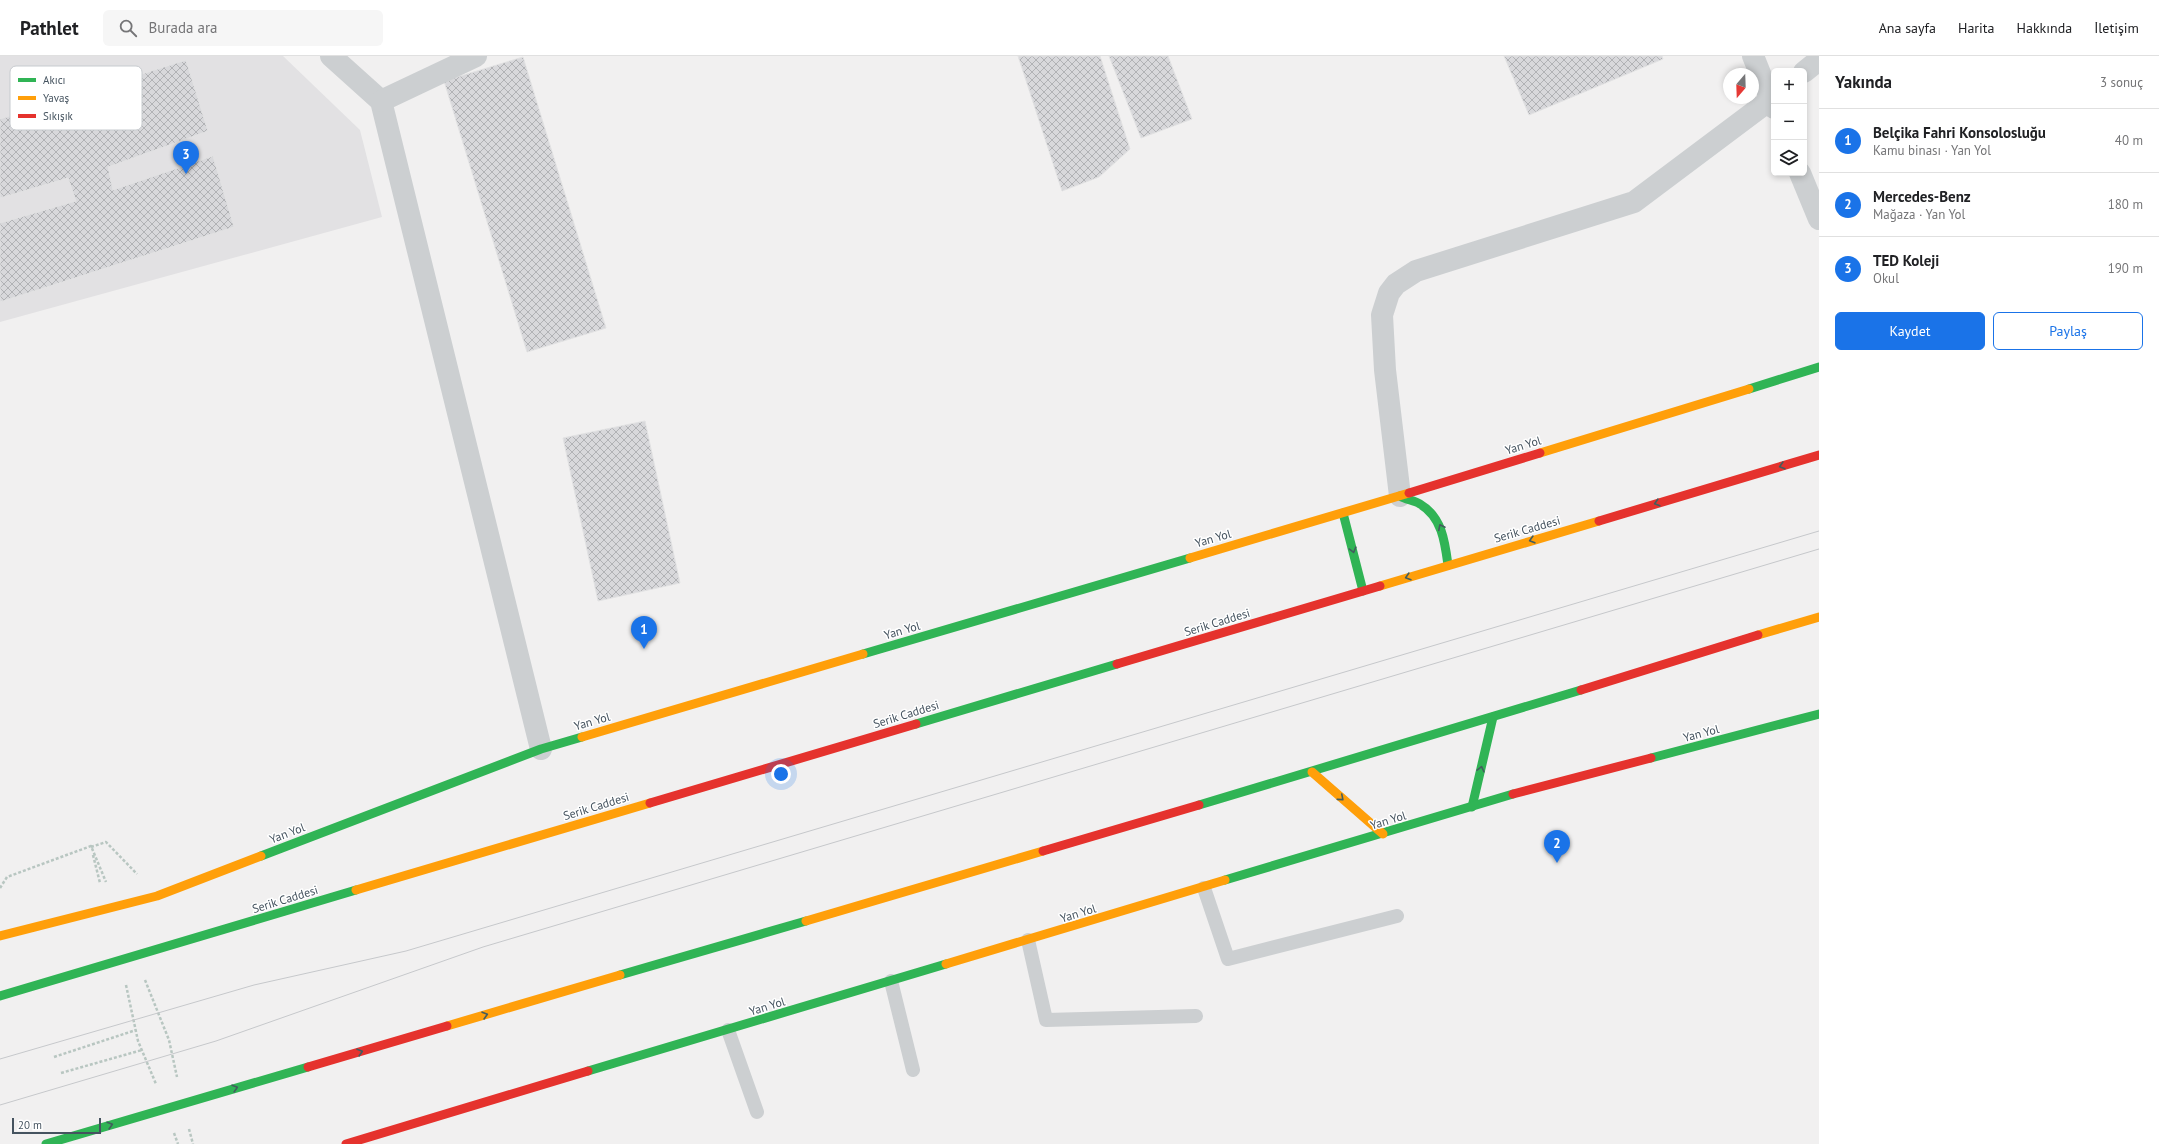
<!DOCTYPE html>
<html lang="tr">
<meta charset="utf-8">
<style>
:root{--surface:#fff;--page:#f6f6f6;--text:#202124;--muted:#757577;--line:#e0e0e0;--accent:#1a73e8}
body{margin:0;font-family:"PT Sans",sans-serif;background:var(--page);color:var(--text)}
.controls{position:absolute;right:12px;top:12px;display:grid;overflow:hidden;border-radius:6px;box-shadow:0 2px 6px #0003}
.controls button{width:36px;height:36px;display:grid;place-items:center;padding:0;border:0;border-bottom:1px solid var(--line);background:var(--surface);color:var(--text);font:20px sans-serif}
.compass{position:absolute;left:1723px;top:12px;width:36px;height:36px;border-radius:50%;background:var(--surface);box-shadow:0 2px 6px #0003;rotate:199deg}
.scale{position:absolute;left:12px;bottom:10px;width:89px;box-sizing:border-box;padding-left:4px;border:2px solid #45535f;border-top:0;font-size:11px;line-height:14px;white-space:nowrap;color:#45535f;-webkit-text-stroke:3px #fff;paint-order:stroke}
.you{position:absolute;left:781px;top:718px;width:14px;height:14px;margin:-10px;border:3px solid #fff;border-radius:50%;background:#1a73e8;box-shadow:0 0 0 6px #1a73e833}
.badge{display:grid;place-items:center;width:26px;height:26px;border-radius:50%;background:var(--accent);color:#fff;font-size:13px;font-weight:700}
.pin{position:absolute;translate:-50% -33px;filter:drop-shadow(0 1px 2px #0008)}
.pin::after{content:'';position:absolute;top:21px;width:14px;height:12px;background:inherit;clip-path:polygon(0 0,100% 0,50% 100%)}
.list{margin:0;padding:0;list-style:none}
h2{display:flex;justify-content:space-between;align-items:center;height:52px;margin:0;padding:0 16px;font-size:17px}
h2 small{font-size:13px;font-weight:400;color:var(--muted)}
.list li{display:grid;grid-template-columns:26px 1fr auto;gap:12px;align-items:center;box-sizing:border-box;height:64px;padding:0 16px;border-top:1px solid var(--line)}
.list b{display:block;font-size:15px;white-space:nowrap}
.list p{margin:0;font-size:13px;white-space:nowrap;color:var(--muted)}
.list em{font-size:13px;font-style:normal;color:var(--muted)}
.actions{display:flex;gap:8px;padding:12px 16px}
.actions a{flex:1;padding:9px 0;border:1px solid var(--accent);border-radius:6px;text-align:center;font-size:14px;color:var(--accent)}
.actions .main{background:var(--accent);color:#fff}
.icon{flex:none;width:22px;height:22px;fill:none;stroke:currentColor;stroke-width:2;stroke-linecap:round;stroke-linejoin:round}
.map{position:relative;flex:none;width:1819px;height:1088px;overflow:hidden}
header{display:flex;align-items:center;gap:24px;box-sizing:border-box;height:56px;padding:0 20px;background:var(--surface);border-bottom:1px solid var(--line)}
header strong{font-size:19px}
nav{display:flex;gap:22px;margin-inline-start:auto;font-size:14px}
.search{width:280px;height:36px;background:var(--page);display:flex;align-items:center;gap:10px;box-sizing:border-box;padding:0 14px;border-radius:6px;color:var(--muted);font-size:15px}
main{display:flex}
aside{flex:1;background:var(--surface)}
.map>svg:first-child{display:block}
</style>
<header>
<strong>Pathlet</strong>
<div class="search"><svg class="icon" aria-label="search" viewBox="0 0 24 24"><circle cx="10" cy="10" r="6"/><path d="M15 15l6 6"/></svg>Burada ara</div>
<nav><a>Ana sayfa</a><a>Harita</a><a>Hakkında</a><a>İletişim</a></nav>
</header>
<main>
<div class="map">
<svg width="1819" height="1088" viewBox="0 0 1819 1088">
<defs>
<pattern id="building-cross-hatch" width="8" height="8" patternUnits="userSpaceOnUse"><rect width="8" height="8" fill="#d8d8db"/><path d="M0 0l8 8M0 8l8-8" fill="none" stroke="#b1b2b5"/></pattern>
</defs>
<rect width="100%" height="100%" fill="#f1f0f0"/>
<polygon fill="#e2e1e3" points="0,0 283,0 360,74 382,161 0,266"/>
<g fill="url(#building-cross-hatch)" stroke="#e2e2e3">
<polygon points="1018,0 1100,0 1130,93 1099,121 1062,135"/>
<polygon points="1109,0 1168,0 1192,63 1141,82"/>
<polygon points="1504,0 1662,0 1663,3 1529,59"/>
<polygon points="523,1 606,272 527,296 444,25"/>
<polygon points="186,4 208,75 108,111 113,134 213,100 234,171 0,246 0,167 76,145 68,122 0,142 0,63"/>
<polygon points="645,365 680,527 598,545 563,382"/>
</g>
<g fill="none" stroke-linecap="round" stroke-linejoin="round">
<g stroke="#b8c6c1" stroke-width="2.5" stroke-dasharray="3 2" stroke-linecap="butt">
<polyline points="91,791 106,786 137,818"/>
<polyline points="93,799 100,827"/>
<polyline points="0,832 7,821 91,790 106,826"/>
<polyline points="145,924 169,984 177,1021"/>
<polyline points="126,929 138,985 156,1028"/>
<polyline points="54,1001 136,974"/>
<polyline points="61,1017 142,994"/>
<polyline points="189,1073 193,1088"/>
<polyline points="174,1077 178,1088"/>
</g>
<g stroke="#cccfd1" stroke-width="14">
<polyline points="1204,832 1228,903 1397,860"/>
<polyline points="1028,884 1046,964 1196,960"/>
<polyline points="891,925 913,1014"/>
<polyline points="728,974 757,1056"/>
</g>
<g stroke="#cccfd1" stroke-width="22">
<polyline points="331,0 381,45 541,693"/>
<polyline points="1753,0 1774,52"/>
<polyline points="1804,16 1819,4"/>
<polyline points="381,45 476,0"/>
<polyline points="1800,117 1819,163"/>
<polyline points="1400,440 1385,314 1382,259 1389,237 1396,228 1416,215 1634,146 1774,41"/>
</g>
<g stroke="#30b455" stroke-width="9">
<polyline points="1749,333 1819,311"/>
<path d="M1400 440C1406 444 1414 444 1420 448 1442 461 1445 486 1448 509"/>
<polyline points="1343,457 1363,535"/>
<polyline points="863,598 1190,502"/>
<polyline points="916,668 1117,608"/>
<polyline points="1651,702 1819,658"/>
<polyline points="1199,749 1581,634"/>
<polyline points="1472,751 1493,661"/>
<polyline points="261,800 541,693 582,681"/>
<polyline points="1225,824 1513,738"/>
<polyline points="620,919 806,865"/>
<polyline points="0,940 356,834"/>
<polyline points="588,1015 946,908"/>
<polyline points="46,1088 308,1011"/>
</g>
<g stroke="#ff9f0a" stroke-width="9">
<polyline points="1540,397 1749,333"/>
<polyline points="1190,502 1409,437"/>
<polyline points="1380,530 1599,465"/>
<polyline points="1758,579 1819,561"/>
<polyline points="582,681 863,598"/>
<polyline points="1312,716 1383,778"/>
<polyline points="356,834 650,747"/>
<polyline points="806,865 1043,795"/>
<polyline points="0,880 157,840 261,800"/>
<polyline points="946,908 1225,824"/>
<polyline points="447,970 620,919"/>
</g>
<g stroke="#e5322d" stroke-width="9">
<polyline points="1409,437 1540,397"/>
<polyline points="1599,465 1819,399"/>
<polyline points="1117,608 1380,530"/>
<polyline points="1581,634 1758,579"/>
<polyline points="1513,738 1651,702"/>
<polyline points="650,747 916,668"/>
<polyline points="1043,795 1199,749"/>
<polyline points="308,1011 447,970"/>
<polyline points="346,1088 588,1015"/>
</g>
<g stroke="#c6c8cb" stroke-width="1">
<polyline points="0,1003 254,929 406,895 1819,475"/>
<polyline points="0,1049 216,985 483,891 1819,493"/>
</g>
</g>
<defs><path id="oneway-chevron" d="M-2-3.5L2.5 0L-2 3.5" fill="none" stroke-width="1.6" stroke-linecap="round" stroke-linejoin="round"/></defs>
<g stroke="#435d5e">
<use href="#oneway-chevron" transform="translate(1782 410) rotate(164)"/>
<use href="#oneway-chevron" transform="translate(1657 447) rotate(164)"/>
<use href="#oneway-chevron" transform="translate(1441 471) rotate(-116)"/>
<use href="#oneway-chevron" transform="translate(1532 484) rotate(164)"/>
<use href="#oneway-chevron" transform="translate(1353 494) rotate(75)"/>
<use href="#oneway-chevron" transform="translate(1408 521) rotate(163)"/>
<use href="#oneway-chevron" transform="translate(1481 713) rotate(-77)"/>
<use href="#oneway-chevron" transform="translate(1341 742) rotate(41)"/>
<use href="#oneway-chevron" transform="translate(485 959) rotate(-16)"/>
<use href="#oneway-chevron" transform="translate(360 996) rotate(-16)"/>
<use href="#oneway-chevron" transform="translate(235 1032) rotate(-16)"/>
<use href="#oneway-chevron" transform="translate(110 1069) rotate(-16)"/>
</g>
<g text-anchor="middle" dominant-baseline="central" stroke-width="3" stroke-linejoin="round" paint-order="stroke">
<g font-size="12" fill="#45535f" stroke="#fff">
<text transform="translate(1523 389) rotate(-17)">Yan Yol</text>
<text transform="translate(1527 473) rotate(-16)">Serik Caddesi</text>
<text transform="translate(1213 482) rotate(-16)">Yan Yol</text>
<text transform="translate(1217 566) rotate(-17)">Serik Caddesi</text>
<text transform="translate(902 574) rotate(-16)">Yan Yol</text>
<text transform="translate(906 658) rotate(-17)">Serik Caddesi</text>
<text transform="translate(592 665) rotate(-16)">Yan Yol</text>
<text transform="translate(1701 677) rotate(-15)">Yan Yol</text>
<text transform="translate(596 750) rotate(-17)">Serik Caddesi</text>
<text transform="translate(1388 764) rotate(-17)">Yan Yol</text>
<text transform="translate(287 777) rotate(-21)">Yan Yol</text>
<text transform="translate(285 843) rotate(-17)">Serik Caddesi</text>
<text transform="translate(1078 857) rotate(-17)">Yan Yol</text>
<text transform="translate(767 950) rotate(-17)">Yan Yol</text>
</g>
</g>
<rect x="10" y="10" width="132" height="64" rx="6" fill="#fff" stroke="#c7cbcf" stroke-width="1"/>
<rect x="18" y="22" width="18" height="4" fill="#30b455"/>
<rect x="18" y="40" width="18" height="4" fill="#ff9f0a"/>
<rect x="18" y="58" width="18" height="4" fill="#e5322d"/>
<g font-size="11" fill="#45535f">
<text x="43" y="28">Akıcı</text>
<text x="43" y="46">Yavaş</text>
<text x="43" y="64">Sıkışık</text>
</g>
</svg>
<div class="controls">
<button>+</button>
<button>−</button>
<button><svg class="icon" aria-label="layers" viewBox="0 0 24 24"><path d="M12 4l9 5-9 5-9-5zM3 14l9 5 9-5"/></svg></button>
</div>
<svg class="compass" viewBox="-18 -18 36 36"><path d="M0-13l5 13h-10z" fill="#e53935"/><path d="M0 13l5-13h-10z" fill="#757577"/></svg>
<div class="scale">20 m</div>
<div class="you"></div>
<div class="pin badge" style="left:644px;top:593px">1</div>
<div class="pin badge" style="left:1557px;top:807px">2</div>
<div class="pin badge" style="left:186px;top:118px">3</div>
</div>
<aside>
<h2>Yakında<small>3 sonuç</small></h2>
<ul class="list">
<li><span class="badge">1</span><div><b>Belçika Fahri Konsolosluğu</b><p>Kamu binası · Yan Yol</p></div><em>40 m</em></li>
<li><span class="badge">2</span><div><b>Mercedes-Benz</b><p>Mağaza · Yan Yol</p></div><em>180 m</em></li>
<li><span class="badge">3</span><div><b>TED Koleji</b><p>Okul</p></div><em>190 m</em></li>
</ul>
<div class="actions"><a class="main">Kaydet</a><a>Paylaş</a></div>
</aside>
</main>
